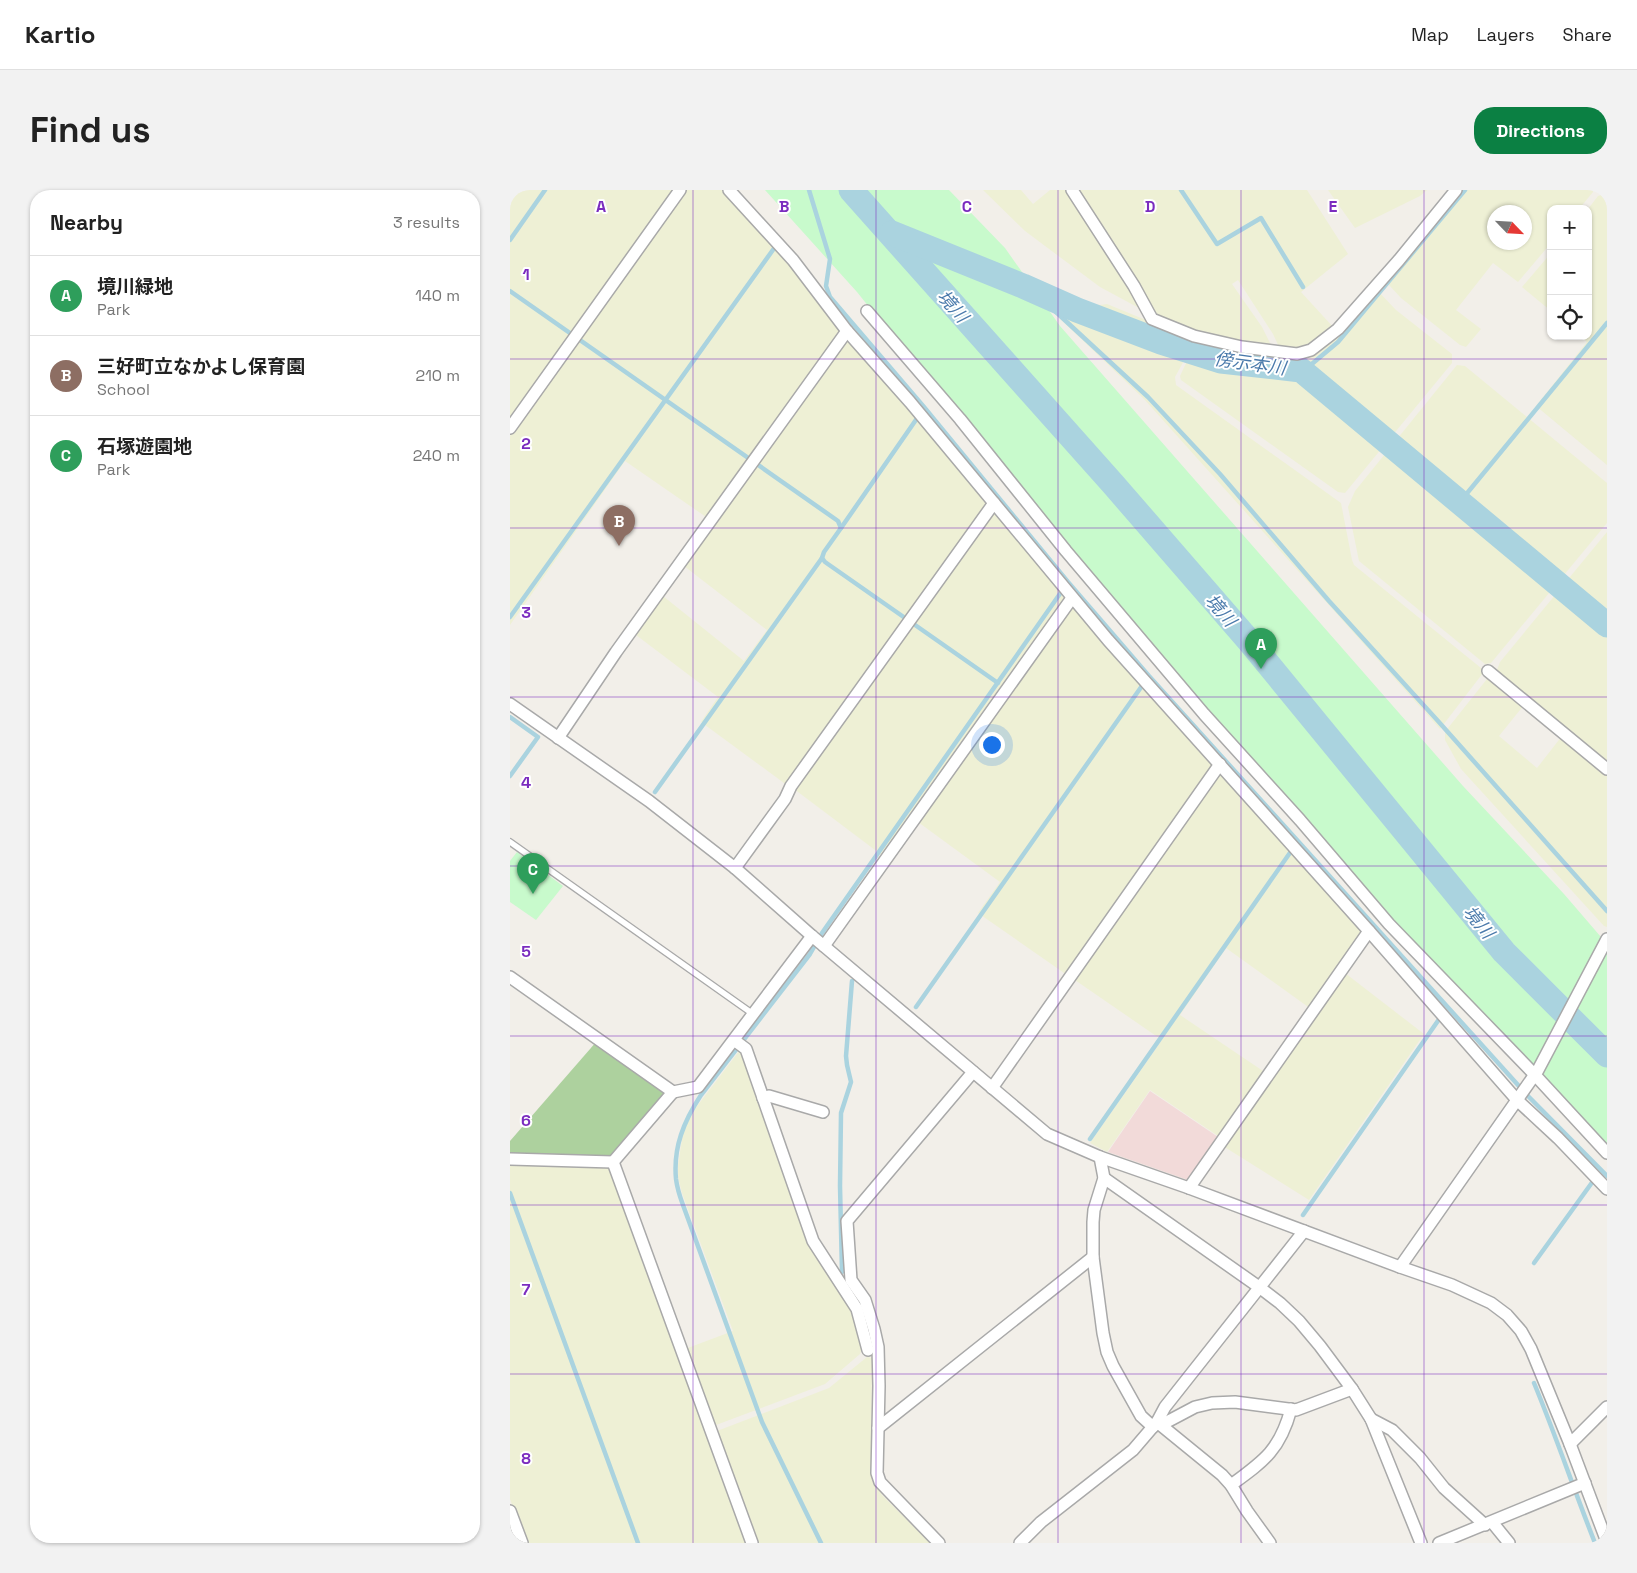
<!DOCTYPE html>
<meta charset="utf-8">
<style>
:root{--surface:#fff;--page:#f2f2f2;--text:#222;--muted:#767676;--line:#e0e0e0;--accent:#0b8043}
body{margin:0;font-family:"Space Grotesk","Noto Sans JP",sans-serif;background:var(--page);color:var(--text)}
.controls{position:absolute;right:15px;top:15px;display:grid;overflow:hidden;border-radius:10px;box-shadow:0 1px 4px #0004}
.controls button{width:45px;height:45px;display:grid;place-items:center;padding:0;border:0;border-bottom:1px solid var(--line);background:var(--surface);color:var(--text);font:25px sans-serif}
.compass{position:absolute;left:977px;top:15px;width:45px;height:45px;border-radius:50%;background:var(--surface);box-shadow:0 1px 4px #0004;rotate:115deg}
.you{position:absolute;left:481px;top:554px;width:18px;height:18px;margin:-12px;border:4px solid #fff;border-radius:50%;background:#1a73e8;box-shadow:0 0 0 8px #1a73e833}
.badge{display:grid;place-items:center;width:32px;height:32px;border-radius:50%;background:var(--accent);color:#fff;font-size:16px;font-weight:700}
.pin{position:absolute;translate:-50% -41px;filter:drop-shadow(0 1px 2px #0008)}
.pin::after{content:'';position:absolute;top:26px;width:18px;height:15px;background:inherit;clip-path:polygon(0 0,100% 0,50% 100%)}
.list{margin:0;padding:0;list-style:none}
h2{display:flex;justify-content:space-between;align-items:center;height:65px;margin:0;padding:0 20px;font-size:21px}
h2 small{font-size:16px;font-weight:400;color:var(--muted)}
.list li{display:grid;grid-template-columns:32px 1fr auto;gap:15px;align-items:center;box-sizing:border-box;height:80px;padding:0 20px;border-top:1px solid var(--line)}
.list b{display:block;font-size:19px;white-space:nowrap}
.list p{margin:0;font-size:16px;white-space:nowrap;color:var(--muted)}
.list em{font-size:16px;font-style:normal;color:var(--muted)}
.icon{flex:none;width:28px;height:28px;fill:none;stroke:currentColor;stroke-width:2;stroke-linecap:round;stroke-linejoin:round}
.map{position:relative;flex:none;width:1097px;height:1353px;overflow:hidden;border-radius:20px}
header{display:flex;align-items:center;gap:30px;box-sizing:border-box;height:70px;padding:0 25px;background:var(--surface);border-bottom:1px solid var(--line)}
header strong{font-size:24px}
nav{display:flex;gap:28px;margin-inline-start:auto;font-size:18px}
.intro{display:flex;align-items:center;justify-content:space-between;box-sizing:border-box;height:120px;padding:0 30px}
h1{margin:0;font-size:35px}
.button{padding:12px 22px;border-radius:20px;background:var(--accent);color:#fff;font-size:18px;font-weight:700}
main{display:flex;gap:30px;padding:0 30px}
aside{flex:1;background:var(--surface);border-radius:20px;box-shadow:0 1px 4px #0004}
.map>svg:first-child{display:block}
</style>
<header>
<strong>Kartio</strong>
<nav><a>Map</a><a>Layers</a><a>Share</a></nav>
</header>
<div class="intro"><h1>Find us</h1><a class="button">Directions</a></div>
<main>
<aside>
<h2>Nearby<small>3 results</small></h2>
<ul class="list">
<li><span class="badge" style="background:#2e9e5b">A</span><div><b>境川緑地</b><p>Park</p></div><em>140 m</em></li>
<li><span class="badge" style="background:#8d6e63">B</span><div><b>三好町立なかよし保育園</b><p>School</p></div><em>210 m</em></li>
<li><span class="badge" style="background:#2e9e5b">C</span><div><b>石塚遊園地</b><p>Park</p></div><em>240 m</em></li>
</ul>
</aside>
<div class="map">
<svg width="1097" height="1353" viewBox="0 0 1097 1353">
<rect width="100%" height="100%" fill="#f2efe9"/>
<polygon fill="#f2dad9" points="640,901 711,949 678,990 598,962"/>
<g fill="#eef0d5" fill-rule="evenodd">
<polygon points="0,0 165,0 0,233"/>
<polygon points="173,0 214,0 262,51 332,141 199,329 115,271 0,435 0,246"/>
<polygon points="473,0 511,0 523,14 540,0 557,0 622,103 629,118 590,97 515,41"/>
<polygon points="567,0 797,0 838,64 791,102 824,138 807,153 785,160 769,157 763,144 728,90 722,94 752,137 762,157 756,158 675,140 644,125"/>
<polygon points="818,0 917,0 910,6 845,38"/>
<path d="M950 0H1083V2L1069 19H1041V53L1008 92 983 73 946 120 971 139 956 157 950 155 891 108 879 95 877 88ZM984 22H1014V52H984Z"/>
<polygon points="1094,4 1097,7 1097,275 1026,216 1077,152 1071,146 1078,146 1078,19 1088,6"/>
<polygon points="1041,63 1041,121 1012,97"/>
<polygon points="868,101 886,120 942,164 942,173 835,303 828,302 671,190 670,186 687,150 788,167"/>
<polygon points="544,106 552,109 590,115 597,114 682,149 678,157 676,167 665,187 666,195 831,313 842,370 844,375 971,478 973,483 930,539 634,209 545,124 539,115"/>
<polygon points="339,147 477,310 477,317 278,596 191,532 208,507 126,445 153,406 234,471 257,440 174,376"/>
<polygon points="947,175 955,176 1097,293 1097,333 981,473 975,474 849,371 838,317 845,301"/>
<polygon points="487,321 556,406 373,666 284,599 480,322"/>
<polygon points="1097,342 1097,574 989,486 987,480 990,472"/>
<polygon points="563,416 703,573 703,577 557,785 468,723 490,692 408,632"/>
<polygon points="977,489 984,489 1014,515 989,546 1027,578 1052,546 1097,583 1097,737 1094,736 951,579 935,550 935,543 938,538"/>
<polygon points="708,581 712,582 852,741 853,745 801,819 716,758 670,825 756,883 711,948 640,900 597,962 580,953 652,850 562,788"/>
<polygon points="835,783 914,844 799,1010 713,956"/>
<polygon points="230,860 234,862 283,1001 343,1117 352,1158 350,1164 315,1194 206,1235 202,1234 175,1159 223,1141 172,1003 168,987 168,975 173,943 181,924"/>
<polygon points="0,972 95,975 102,980 239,1353 16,1353 0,1309"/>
<polygon points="357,1167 362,1168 361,1286 372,1305 420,1353 245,1353 207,1241 319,1198"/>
</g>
<polygon fill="#add19e" points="87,851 157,901 101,967 0,965 0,951"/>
<g fill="#c8facc">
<polygon points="255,0 439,0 495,58 550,136 953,596 1054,704 1097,754 1097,965 1006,868 583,397 347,102"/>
<polygon points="7,662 53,696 26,730 0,712 0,671"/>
</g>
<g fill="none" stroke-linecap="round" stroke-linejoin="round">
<g stroke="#aad3df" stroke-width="4.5">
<polyline points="299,0 320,69 316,96 320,107 414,217 558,392 639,486 1017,905 1097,986"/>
<polyline points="671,0 707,54 751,28 793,97"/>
<polyline points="0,50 35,0"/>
<polyline points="0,101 328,331 331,338 314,362 312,368 315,372 488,493"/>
<polyline points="547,111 544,115 546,122 638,207 710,284 819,411 928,531 1097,721"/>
<polyline points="791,180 803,173 828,152 955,0"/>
<polyline points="949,313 1097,133"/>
<polyline points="331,338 410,224"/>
<polyline points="0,427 265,57"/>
<polyline points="0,527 28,547 0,586"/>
<polyline points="145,602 312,368"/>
<polyline points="406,817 634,493"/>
<polyline points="580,949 784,657"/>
<polyline points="0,1003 128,1353"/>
<polyline points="793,1025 932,825"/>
<polyline points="1024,1073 1086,987"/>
<polyline points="332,1082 330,996 331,923 341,892 337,875 336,866 342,791"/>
<path d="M1024 1193C1046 1246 1064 1300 1085 1353"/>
<path d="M311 1353 252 1232 173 1015C170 1007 167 997 166 989 163 957 174 931 191 905L300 764 312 743 554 398"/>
</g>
<g stroke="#aad3df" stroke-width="25">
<polyline points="341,0 603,294 740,452 994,762 1097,865"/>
<polyline points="382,43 513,96 567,120 651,152 711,171 791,180 1097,435"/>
</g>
<defs>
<polyline id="lane" points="0,652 243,824"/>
<g id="street">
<polyline points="219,0 283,70 337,141 400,212 598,450 859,741 1007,910 1048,948 1097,999"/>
<polyline points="562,0 624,96 642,129 684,146 732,157 787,164 801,160 828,139 889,70 946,0"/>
<polyline points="357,121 450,229 556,361 694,524 790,630 879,734 1025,885 1097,963"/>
<polyline points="0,238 170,0"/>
<polyline points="978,481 1097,579"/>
<polyline points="0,514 139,611 225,678 302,746 537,944 590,967 679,998 890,1077 942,1095 981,1113 997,1125 1011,1141 1021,1159 1060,1254 1097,1352"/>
<polyline points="48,548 106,462 337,141"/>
<polyline points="225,678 275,609 281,596 484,313"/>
<polyline points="314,756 562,408"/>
<polyline points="0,787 163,902 188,897 302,746"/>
<polyline points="224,850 236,859 303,1051 347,1119 358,1160"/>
<polyline points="482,898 710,574"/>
<polyline points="253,908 259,906 313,922"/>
<polyline points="590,967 594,988 584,1020 583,1032 583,1067 593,1143 597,1162 603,1176 631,1226 643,1237"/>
<polyline points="0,969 103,972"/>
<polyline points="103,972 242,1353"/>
<polyline points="103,972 163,902"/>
<polyline points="594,988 749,1097 770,1113 789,1131 810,1156 842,1199 861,1229 911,1353"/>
<polyline points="679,998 859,741"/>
<polyline points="890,1077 1028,880 1097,749"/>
<polyline points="861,1229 882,1240 910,1268 934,1298 975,1335"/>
<polyline points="647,1232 712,1285 721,1295 737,1321 760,1353"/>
<polyline points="651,1235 685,1217 702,1213 725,1212 786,1220 842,1199"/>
<polyline points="368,1238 583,1067"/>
<polyline points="1060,1254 1097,1217"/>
<path d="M721 1295C754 1271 770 1260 781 1219"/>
<polyline points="0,1321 12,1353"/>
<polyline points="982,1332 999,1353"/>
<polyline points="429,1353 370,1292 367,1283 369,1196 368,1157 364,1139 355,1110 341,1090 337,1031 463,882"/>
<polyline points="510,1353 531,1332 623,1260 647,1232 655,1217 794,1041"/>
<polyline points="929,1353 1075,1293"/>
</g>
</defs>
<use href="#lane" stroke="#a9a9a9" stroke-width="8"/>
<use href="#street" stroke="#a9a9a9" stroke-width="14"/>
<use href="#lane" stroke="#fff" stroke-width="5.5"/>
<use href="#street" stroke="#fff" stroke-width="11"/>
</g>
<path fill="none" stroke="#7b2cbf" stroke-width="1" stroke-opacity="0.55" d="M183 0V1353M366 0V1353M548 0V1353M731 0V1353M914 0V1353M0 169H1097M0 338H1097M0 507H1097M0 676H1097M0 846H1097M0 1015H1097M0 1184H1097"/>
<g text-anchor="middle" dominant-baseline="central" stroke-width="4" stroke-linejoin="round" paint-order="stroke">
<g font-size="18" font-style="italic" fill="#4a7aab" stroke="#fff">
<text transform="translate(443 116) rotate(49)">境川</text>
<text transform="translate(740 173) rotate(8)">傍示本川</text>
<text transform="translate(711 420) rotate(49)">境川</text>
<text transform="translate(969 732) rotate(51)">境川</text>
</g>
</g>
<g font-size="16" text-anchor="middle" font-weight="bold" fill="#7b2cbf" stroke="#fff" stroke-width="4" stroke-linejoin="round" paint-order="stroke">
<text x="91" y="22">A</text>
<text x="274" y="22">B</text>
<text x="457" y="22">C</text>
<text x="640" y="22">D</text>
<text x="823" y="22">E</text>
<text x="16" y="90">1</text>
<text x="16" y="259">2</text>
<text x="16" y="428">3</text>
<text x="16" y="598">4</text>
<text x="16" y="767">5</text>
<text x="16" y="936">6</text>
<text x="16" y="1105">7</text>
<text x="16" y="1274">8</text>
</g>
</svg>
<div class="controls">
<button>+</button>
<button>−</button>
<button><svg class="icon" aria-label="locate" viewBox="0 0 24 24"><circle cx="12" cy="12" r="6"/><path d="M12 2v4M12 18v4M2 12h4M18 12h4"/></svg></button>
</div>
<svg class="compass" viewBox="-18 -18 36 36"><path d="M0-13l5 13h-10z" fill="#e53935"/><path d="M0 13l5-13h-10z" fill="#767676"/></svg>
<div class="you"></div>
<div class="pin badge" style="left:751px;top:479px;background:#2e9e5b">A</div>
<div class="pin badge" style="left:109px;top:356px;background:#8d6e63">B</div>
<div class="pin badge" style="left:23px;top:704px;background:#2e9e5b">C</div>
</div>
</main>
